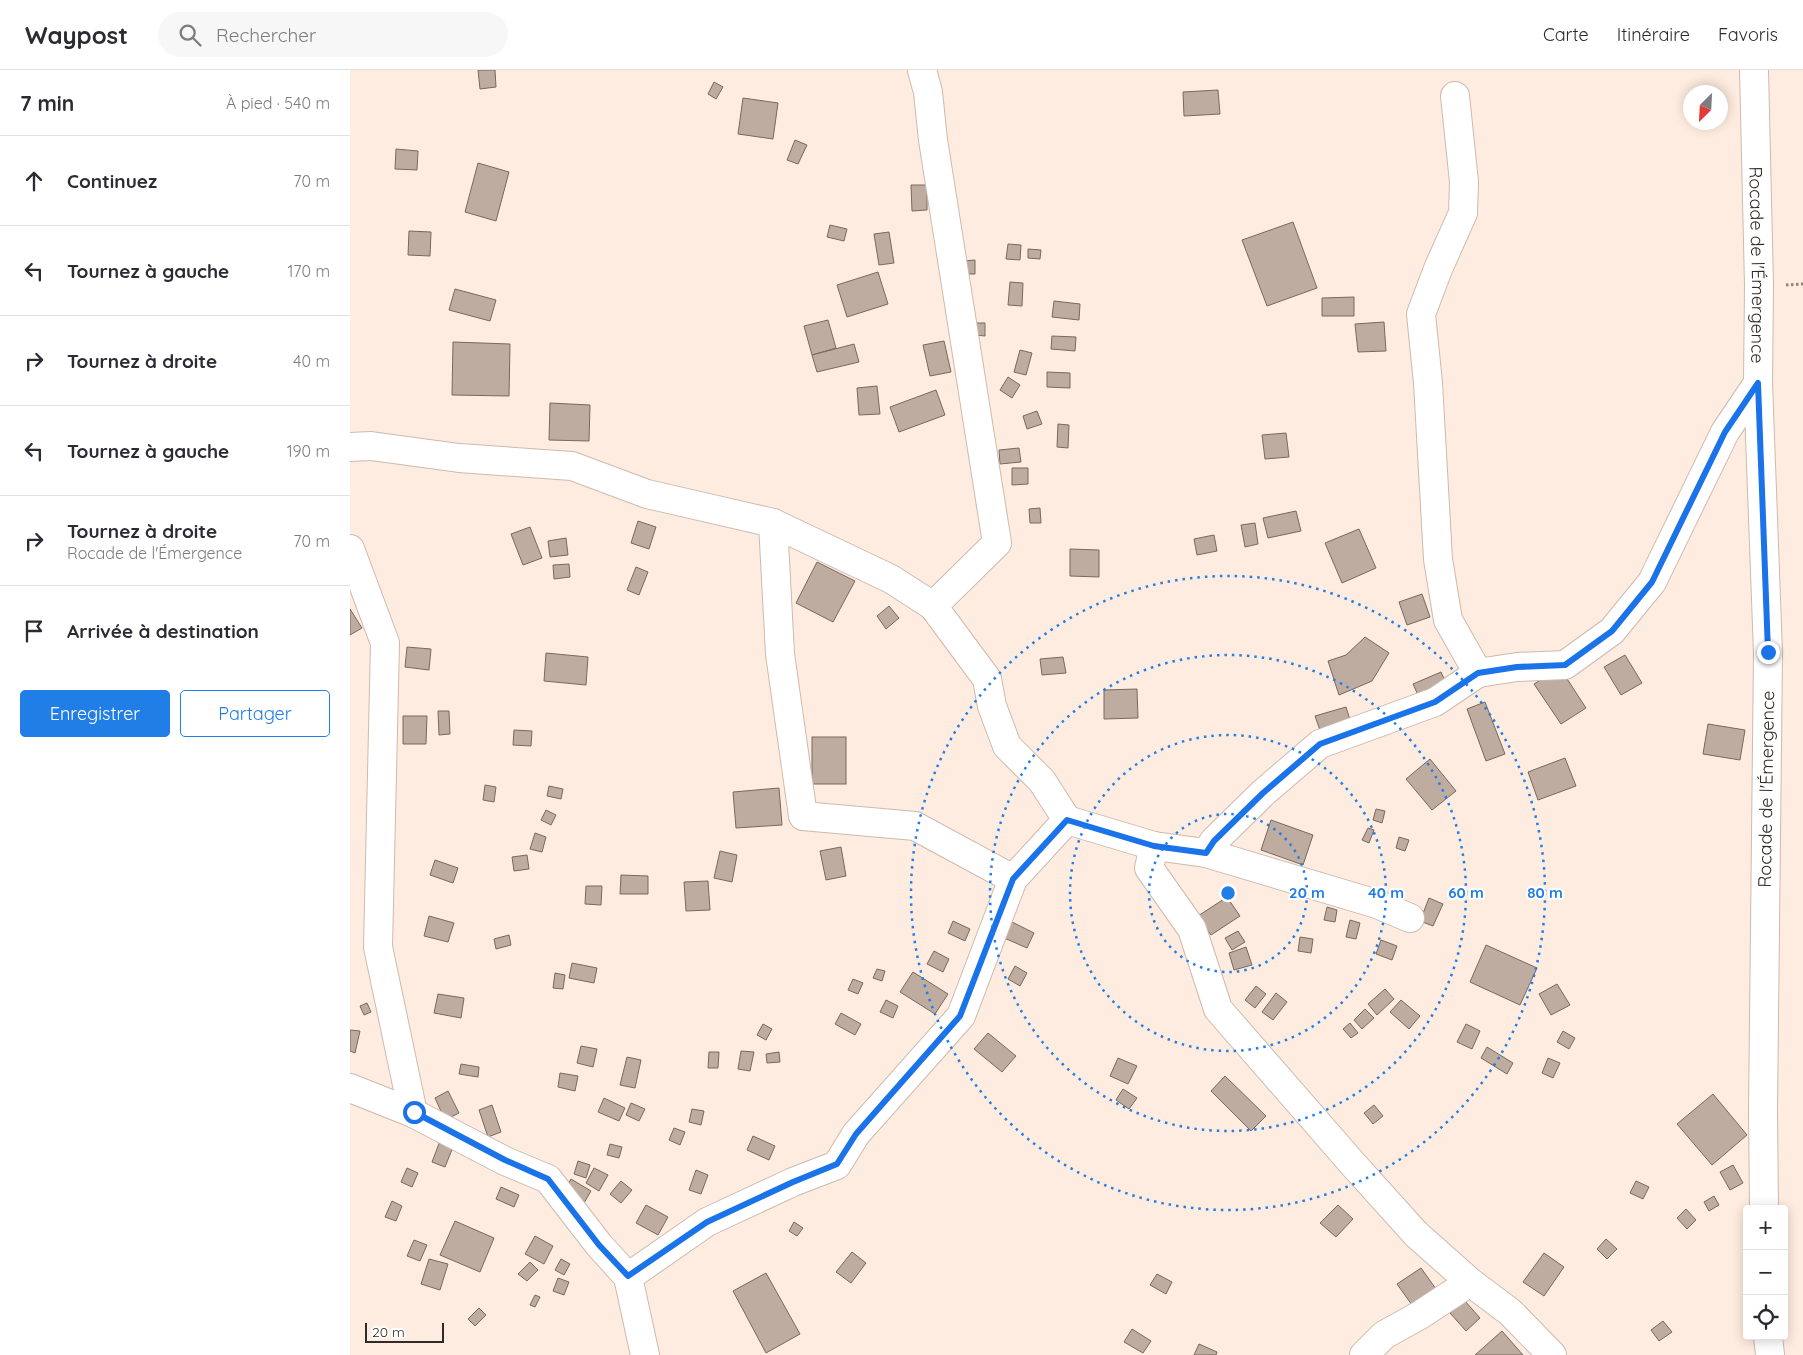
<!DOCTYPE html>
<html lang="fr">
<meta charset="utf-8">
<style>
:root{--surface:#fff;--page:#f7f7f7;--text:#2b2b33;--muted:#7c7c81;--line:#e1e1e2;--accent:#217ee7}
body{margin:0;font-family:Quicksand,sans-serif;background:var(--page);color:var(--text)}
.controls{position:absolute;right:15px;bottom:15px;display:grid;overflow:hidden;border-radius:5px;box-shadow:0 2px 12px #0003}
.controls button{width:45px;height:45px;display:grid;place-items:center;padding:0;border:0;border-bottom:1px solid var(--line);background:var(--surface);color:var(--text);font:25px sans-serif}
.compass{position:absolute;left:1333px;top:15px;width:45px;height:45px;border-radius:50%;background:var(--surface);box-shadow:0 2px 12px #0003;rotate:204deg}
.scale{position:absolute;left:15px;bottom:12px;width:79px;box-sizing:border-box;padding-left:5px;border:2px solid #322a26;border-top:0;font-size:14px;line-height:18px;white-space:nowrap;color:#322a26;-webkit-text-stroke:4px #fff;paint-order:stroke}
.stop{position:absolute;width:15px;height:15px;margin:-11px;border:4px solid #1a73e8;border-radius:50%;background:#fff}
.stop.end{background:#1a73e8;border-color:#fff;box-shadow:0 1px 5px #0008}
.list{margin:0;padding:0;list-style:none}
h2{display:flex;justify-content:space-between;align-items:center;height:65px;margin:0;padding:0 20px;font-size:21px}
h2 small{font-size:16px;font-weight:400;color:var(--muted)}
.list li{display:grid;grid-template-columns:32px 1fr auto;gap:15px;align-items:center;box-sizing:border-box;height:90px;padding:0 20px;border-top:1px solid var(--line)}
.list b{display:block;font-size:19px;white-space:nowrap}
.list p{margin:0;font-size:16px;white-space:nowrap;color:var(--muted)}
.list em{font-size:16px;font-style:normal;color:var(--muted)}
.actions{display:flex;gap:10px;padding:15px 20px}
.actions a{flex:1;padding:11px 0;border:1px solid var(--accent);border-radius:5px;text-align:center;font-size:18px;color:var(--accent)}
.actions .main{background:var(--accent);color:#fff}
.icon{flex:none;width:28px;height:28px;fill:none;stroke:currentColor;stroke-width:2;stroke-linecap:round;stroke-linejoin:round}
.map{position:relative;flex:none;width:1453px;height:1285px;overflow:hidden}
header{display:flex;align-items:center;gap:30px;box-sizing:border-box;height:70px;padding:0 25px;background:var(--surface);border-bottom:1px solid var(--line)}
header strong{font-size:24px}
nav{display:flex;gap:28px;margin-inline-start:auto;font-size:18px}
.search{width:350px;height:45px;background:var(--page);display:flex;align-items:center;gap:12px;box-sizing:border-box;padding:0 18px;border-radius:28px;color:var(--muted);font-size:19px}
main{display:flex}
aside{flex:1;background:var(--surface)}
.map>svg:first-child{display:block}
</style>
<header>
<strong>Waypost</strong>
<div class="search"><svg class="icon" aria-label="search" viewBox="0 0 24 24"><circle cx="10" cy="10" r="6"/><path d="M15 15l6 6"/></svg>Rechercher</div>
<nav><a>Carte</a><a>Itinéraire</a><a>Favoris</a></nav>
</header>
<main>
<aside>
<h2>7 min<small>À pied · 540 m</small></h2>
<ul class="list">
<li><svg class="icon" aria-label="ahead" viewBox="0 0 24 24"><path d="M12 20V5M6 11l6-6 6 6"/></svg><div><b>Continuez</b></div><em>70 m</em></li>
<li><svg class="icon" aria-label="left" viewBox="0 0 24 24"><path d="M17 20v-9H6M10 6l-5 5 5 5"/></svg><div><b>Tournez à gauche</b></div><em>170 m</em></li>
<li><svg class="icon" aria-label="right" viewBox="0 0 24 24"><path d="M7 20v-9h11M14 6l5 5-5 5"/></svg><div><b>Tournez à droite</b></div><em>40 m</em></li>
<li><svg class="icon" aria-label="left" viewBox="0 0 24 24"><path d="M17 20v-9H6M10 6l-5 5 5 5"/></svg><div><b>Tournez à gauche</b></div><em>190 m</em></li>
<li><svg class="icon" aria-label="right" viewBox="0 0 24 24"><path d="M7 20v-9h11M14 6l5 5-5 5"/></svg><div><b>Tournez à droite</b><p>Rocade de l'Émergence</p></div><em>70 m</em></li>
<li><svg class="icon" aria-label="arrive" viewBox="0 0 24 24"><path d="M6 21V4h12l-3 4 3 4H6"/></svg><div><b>Arrivée à destination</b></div></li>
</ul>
<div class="actions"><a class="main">Enregistrer</a><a>Partager</a></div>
</aside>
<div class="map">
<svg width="1453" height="1285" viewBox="0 0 1453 1285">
<rect width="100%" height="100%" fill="#ffece0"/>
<g fill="#beaca1" stroke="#78685e">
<polygon points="128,0 145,0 146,17 130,19"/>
<polygon points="364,12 373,17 366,29 358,24"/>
<polygon points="868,20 870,44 834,46 833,22"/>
<polygon points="393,28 428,33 423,69 388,64"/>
<polygon points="445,70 457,75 448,94 437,90"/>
<polygon points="46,79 68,81 67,100 45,99"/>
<polygon points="128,93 159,102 146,151 115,142"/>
<polygon points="561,115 577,115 577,140 562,141"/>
<polygon points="943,152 967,218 917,236 892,170"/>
<polygon points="480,155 497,159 494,171 477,167"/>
<polygon points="59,161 81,162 80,186 58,185"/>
<polygon points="539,162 544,193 529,195 524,164"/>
<polygon points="658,174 671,175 670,190 656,189"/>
<polygon points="678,179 691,180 690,189 678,188"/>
<polygon points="625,190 625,204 613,204 613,191"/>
<polygon points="528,202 538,234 497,247 487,215"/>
<polygon points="660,212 673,213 672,236 658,235"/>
<polygon points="105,219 146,230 140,251 99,240"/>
<polygon points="1004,227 1004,246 972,246 972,228"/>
<polygon points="704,231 730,234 729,250 702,247"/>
<polygon points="478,250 486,278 462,285 454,256"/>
<polygon points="1034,252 1036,281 1008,282 1005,254"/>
<polygon points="625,253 635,253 635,266 625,265"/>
<polygon points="702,266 726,267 725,281 701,279"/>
<polygon points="594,271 601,302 580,306 573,275"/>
<polygon points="103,272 160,274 159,326 102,325"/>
<polygon points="504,274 509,292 467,302 462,285"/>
<polygon points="670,280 682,283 676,305 664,302"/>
<polygon points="697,302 720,303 720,318 697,317"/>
<polygon points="658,307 670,315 662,328 650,320"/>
<polygon points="527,316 530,344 509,345 507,318"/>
<polygon points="586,320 595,345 549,362 540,337"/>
<polygon points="200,333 240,335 239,371 199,370"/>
<polygon points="687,341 692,354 677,359 673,346"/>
<polygon points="708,354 719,355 718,378 707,377"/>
<polygon points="936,363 939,387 915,389 912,365"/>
<polygon points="669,378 671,392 650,394 649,380"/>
<polygon points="662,398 678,398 678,414 662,415"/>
<polygon points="690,438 691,453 680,453 679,439"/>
<polygon points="946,441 951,461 918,468 913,448"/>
<polygon points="288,451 306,457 299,479 281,473"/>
<polygon points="905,453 908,474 895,477 891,455"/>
<polygon points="180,457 192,488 173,495 161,464"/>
<polygon points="1009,459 1026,498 992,513 975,473"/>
<polygon points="864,465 867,481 847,485 844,469"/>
<polygon points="216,468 218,485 200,487 198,471"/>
<polygon points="720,479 749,480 749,507 720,506"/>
<polygon points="467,492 505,511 483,552 446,533"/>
<polygon points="219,494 220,507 204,509 203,495"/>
<polygon points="286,497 298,502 289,525 277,520"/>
<polygon points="1072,524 1080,547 1057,555 1049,532"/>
<polygon points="539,536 549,548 536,559 527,546"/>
<polygon points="0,539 12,558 0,565"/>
<polygon points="1015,567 1039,583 1022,611 989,625 978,591 996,585"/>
<polygon points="57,577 81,579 79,600 55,597"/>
<polygon points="196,583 238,587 236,615 194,611"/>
<polygon points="1275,585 1292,613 1271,625 1254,597"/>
<polygon points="713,587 716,603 692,605 690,589"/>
<polygon points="1210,598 1236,638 1211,654 1184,614"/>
<polygon points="1091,602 1096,613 1068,625 1063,614"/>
<polygon points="787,619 788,648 754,649 754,620"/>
<polygon points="1135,632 1155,684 1136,691 1117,639"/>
<polygon points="996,637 1001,653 971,663 965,646"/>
<polygon points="88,641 99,641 100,664 89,665"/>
<polygon points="53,646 77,646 76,674 53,674"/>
<polygon points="1358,654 1395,660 1390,690 1353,684"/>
<polygon points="164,660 182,661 181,676 163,675"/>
<rect x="462" y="667" width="34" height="47"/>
<polygon points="1215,688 1226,716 1188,730 1178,702"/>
<polygon points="1080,689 1106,721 1082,740 1056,709"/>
<polygon points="135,715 146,717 144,732 133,730"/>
<polygon points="199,716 213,719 211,729 197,726"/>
<polygon points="429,718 432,755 386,758 383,722"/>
<polygon points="1026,739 1035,741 1032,753 1023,750"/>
<polygon points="196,740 206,745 201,755 191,750"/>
<polygon points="921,750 963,765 953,795 911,780"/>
<polygon points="1018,758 1024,760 1019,773 1012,770"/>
<polygon points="185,763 196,767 192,782 180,779"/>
<polygon points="1049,767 1059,770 1055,781 1046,778"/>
<polygon points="491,777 496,806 476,810 470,781"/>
<polygon points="370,781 387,785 382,812 364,808"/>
<polygon points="177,785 179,799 164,801 162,787"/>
<polygon points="85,790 108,798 103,813 80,805"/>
<polygon points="271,805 298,806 298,824 270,824"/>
<polygon points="358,811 360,840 336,841 334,812"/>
<polygon points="236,816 252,816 251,835 235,834"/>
<polygon points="877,827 890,846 861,865 848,846"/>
<polygon points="1079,828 1093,834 1083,856 1070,851"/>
<polygon points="977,837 987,840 985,852 974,850"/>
<polygon points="79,846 104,853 98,872 74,866"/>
<polygon points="1000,850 1010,853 1006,869 996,867"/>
<polygon points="603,851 620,859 615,871 598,863"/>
<polygon points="660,851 684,863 677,878 652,867"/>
<polygon points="888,861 895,872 882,880 875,868"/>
<polygon points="159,865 161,875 146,879 144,869"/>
<polygon points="950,867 963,869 961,883 948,881"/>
<polygon points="1031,870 1047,876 1042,890 1026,884"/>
<polygon points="1136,875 1187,898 1170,935 1120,912"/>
<polygon points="896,877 902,895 884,900 879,883"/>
<polygon points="584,881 599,889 593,902 577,894"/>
<polygon points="222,893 247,898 244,913 219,908"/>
<polygon points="665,896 677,903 670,916 658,909"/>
<polygon points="527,899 535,901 532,911 523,908"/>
<polygon points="563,902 598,924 585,944 550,922"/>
<polygon points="205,903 215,905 213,919 203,918"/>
<polygon points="503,909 513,913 508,924 498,920"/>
<polygon points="1207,914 1220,935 1201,945 1189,924"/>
<polygon points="906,916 916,924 905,938 895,930"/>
<polygon points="1035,919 1044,929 1027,945 1018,934"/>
<polygon points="926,923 937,932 923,950 912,942"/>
<polygon points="88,924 114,928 111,948 84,943"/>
<polygon points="536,930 548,936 543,948 530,942"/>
<polygon points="1051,930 1070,946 1059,959 1040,942"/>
<polygon points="17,933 21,942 14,945 10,936"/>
<polygon points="1015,939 1024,948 1012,959 1004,950"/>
<polygon points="491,943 511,954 505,965 485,954"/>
<polygon points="1000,953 1008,963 1001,968 993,959"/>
<polygon points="413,954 422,959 416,970 407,965"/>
<polygon points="1116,954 1130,961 1122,979 1107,972"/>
<polygon points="0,960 10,961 5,983 0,981"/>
<polygon points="1213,961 1225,968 1219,979 1207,972"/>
<polygon points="638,963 666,986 652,1002 624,979"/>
<polygon points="231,976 247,979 243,997 227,993"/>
<polygon points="1137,977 1163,993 1157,1004 1131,988"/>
<polygon points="391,981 404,982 400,1001 388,999"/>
<polygon points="359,982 369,982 368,998 358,998"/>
<polygon points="429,982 430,992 417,993 416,984"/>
<polygon points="277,987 291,990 285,1018 270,1015"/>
<polygon points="768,988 787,996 778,1014 760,1006"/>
<polygon points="1198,988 1210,993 1203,1008 1192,1003"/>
<polygon points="111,994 129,997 128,1007 109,1004"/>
<polygon points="210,1003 228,1006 225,1021 208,1017"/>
<polygon points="875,1006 916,1046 901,1061 861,1021"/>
<polygon points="773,1019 787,1028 779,1039 766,1030"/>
<polygon points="98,1021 109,1043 95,1050 85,1028"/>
<polygon points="1363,1024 1397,1065 1362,1095 1327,1054"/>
<polygon points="254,1028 275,1038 269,1051 248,1042"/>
<polygon points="281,1033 295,1039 289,1051 276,1045"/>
<polygon points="142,1035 151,1062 138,1067 129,1040"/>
<polygon points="1024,1035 1033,1046 1023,1054 1014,1043"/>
<polygon points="342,1039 354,1041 351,1055 339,1052"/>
<polygon points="324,1058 335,1062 330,1075 319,1070"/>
<polygon points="403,1066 425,1076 419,1090 397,1080"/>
<polygon points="90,1071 103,1077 95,1097 82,1092"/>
<polygon points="260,1074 272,1077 269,1088 257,1085"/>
<polygon points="228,1091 240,1095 236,1108 224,1104"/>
<polygon points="1383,1095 1393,1113 1380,1120 1370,1102"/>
<polygon points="57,1098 68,1103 62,1117 51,1112"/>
<polygon points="244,1098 258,1105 249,1121 236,1113"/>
<polygon points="346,1100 358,1105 351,1124 339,1120"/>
<polygon points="221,1109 241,1121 234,1133 214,1121"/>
<polygon points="271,1111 282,1120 271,1133 260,1124"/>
<polygon points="1286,1111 1299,1117 1293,1129 1280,1123"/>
<polygon points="151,1117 169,1125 164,1137 146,1129"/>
<polygon points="1364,1126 1369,1135 1359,1141 1354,1132"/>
<polygon points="42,1131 52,1136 46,1151 35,1147"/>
<polygon points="296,1135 318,1147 308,1165 286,1153"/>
<polygon points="988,1135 1003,1149 986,1167 970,1153"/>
<polygon points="1336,1139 1346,1150 1337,1159 1327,1148"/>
<polygon points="105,1151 144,1168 130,1202 90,1185"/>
<polygon points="444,1152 453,1158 447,1166 439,1161"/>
<polygon points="185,1166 203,1176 194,1194 175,1184"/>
<polygon points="1256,1169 1267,1179 1257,1189 1247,1179"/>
<polygon points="64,1170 77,1175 70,1191 57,1186"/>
<polygon points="502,1182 516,1193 501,1213 486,1202"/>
<polygon points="1194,1183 1214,1197 1194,1226 1173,1212"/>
<polygon points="79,1189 98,1194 90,1220 71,1214"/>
<polygon points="211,1189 220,1194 214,1205 205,1200"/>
<polygon points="180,1192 188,1200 177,1211 168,1204"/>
<polygon points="1071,1198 1086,1219 1062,1235 1047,1214"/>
<polygon points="416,1203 450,1264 416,1283 383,1221"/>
<polygon points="807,1204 822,1212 816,1224 800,1215"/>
<polygon points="208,1208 219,1212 214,1225 203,1221"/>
<polygon points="185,1225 190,1227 185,1237 180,1235"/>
<polygon points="1114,1230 1130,1248 1116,1261 1100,1243"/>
<polygon points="129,1238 136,1245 125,1256 118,1249"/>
<polygon points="1313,1251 1322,1262 1309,1271 1301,1260"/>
<polygon points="782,1259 801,1271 793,1283 774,1272"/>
<polygon points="1152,1261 1173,1285 1125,1285"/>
<polygon points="849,1274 867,1282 866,1285 844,1285"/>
</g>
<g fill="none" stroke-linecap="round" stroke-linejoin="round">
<defs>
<g id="minor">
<polyline points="572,0 578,22 583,70 647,473 583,536 637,609 642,636 657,676 692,711 717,750 804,776 856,783 864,771 913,723 970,674 1085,632 1128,603"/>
<path id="s1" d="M1404 0 1409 215 1408 313 1418 583 1413 1041 1414 1139"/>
<polyline points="1105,26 1114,112 1113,143 1088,199 1071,244 1078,313 1088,489 1098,550 1128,603 1167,597 1215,595 1262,561 1302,512 1375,362 1408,313"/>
<polyline points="0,377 21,376 109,388 222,396 297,424 423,453 541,509 583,536"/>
<polyline points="423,453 430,584 453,746 565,756 663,809"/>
<polyline points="0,479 35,573 28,877 63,1043 155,1091 198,1109 249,1175 278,1207 295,1285"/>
<polyline points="804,776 799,798 842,859 868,939 1002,1093 1066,1164 1120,1212 1160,1242 1202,1285"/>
<polyline points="856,783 1027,834 1060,848"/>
<polyline points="0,1018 63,1043"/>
<polyline points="278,1207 357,1152 443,1112 487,1095 506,1064 611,946 663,809 717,750"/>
<polyline points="1418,1266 1420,1285"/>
<polyline points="1014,1285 1034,1265 1070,1245 1120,1212"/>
</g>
</defs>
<use href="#minor" stroke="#ccbaae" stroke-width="30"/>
<polyline stroke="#92847d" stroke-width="3" stroke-dasharray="2.5 2.5" stroke-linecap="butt" points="1436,215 1453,214"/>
<use href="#minor" stroke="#fff" stroke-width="28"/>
</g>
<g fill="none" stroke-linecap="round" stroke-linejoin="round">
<polyline stroke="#1a73e8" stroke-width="6" points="64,1042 155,1090 198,1109 249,1175 278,1206 357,1152 443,1112 487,1094 506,1064 610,946 663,809 717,750 804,776 856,783 864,771 913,723 970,674 1085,632 1128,603 1167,597 1215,595 1262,561 1302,512 1375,362 1408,313 1418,582"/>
</g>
<g fill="none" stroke="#217ee7" stroke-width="2.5" stroke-dasharray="2.5 5">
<circle cx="878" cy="823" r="79"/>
<circle cx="878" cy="823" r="158"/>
<circle cx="878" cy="823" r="238"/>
<circle cx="878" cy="823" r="317"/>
</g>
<g text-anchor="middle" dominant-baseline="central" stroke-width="4" stroke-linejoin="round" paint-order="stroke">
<g font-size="18" fill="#322a26" stroke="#fff">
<text stroke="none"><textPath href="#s1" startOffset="195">Rocade de l'Émergence</textPath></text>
<text transform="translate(1416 719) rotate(-89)">Rocade de l'Émergence</text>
</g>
</g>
<circle cx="878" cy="823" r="8" fill="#217ee7" stroke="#fff" stroke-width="2.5"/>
<g font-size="15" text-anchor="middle" font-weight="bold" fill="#217ee7" stroke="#fff" stroke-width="4" stroke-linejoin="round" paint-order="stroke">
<text x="957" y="828">20 m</text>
<text x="1036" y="828">40 m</text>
<text x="1116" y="828">60 m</text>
<text x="1195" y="828">80 m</text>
</g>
</svg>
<div class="controls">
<button>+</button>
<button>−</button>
<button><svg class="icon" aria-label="locate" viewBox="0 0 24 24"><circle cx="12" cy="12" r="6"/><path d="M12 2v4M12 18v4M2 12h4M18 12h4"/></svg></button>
</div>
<svg class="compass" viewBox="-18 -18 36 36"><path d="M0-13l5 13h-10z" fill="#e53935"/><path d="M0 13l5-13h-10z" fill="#7c7c81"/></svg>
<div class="scale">20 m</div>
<div class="stop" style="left:64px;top:1042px"></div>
<div class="stop end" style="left:1418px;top:582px"></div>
</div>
</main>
